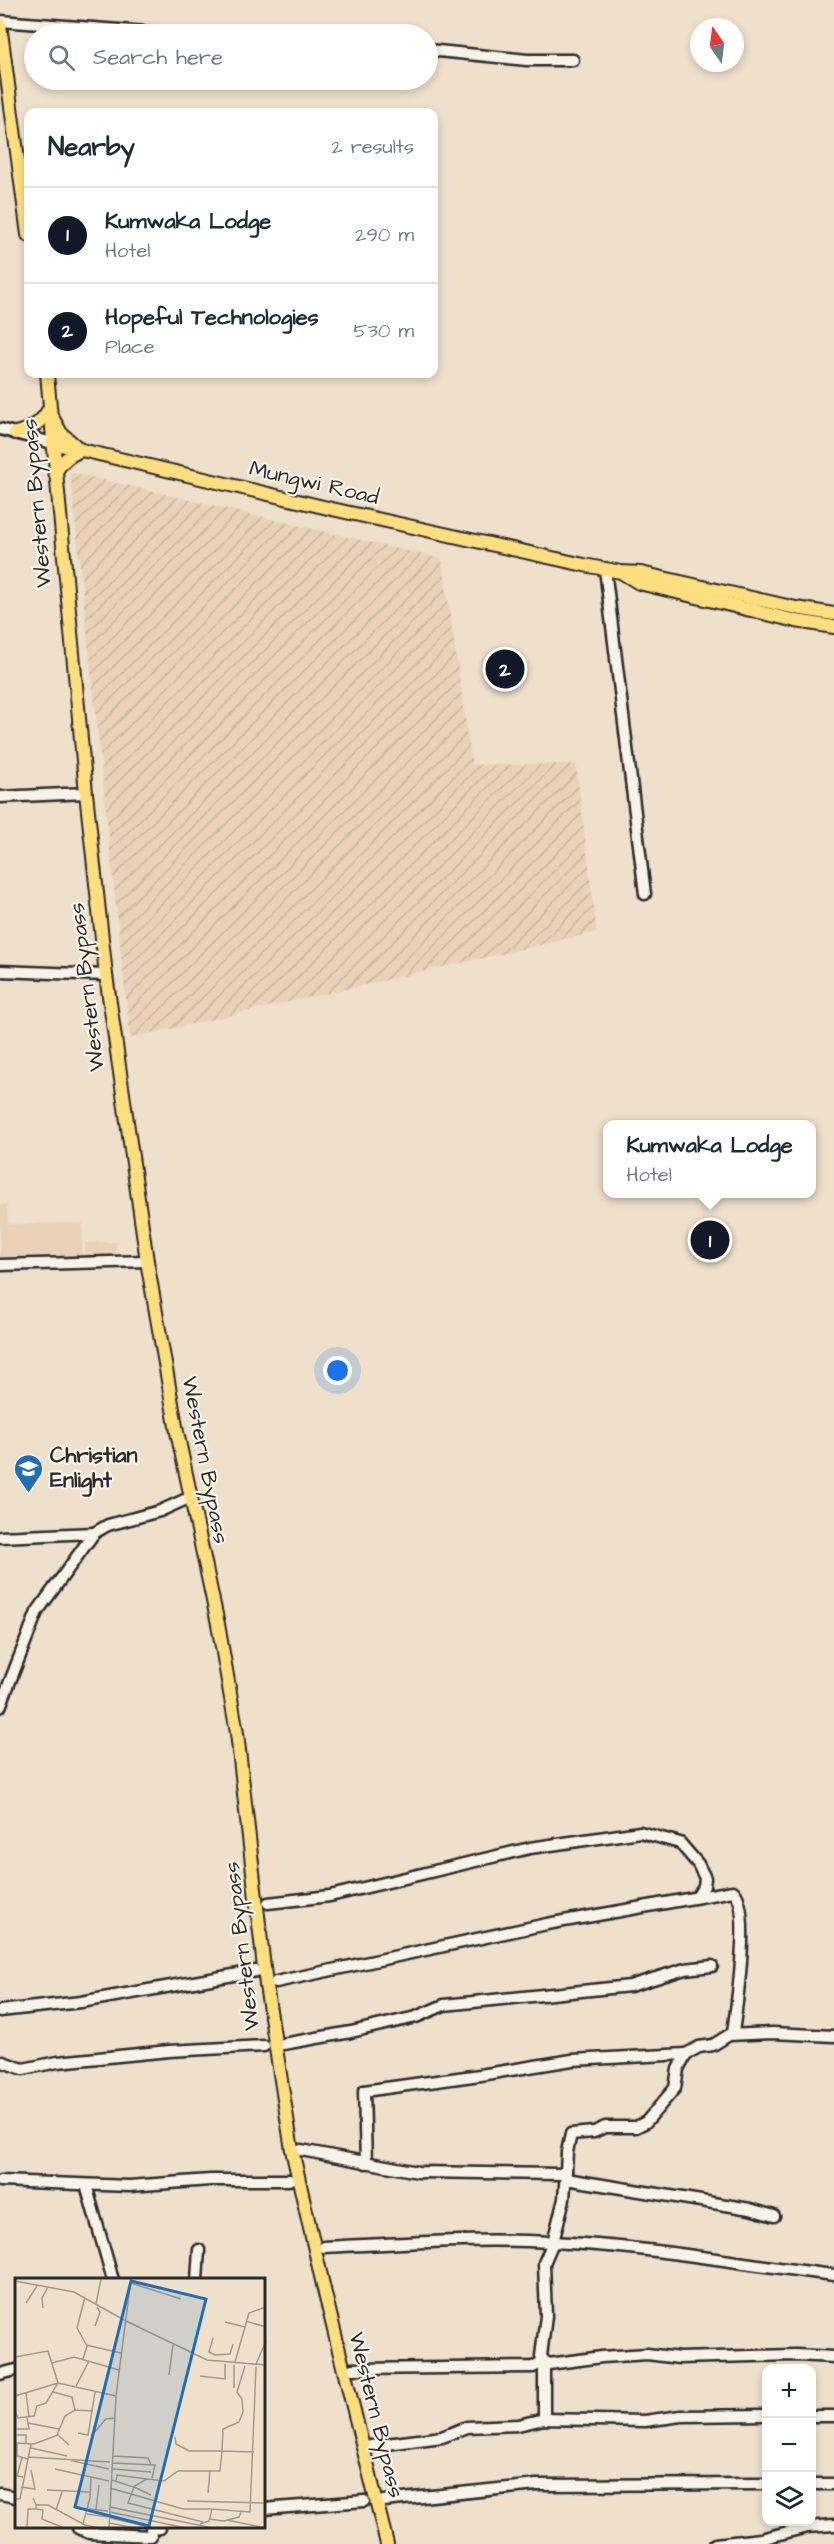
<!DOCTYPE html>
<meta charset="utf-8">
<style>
:root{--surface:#fff;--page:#f2f2f3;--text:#1f2937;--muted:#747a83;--line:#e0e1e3;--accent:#111827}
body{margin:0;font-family:"Architects Daughter",sans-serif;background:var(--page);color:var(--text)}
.controls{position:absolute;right:18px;bottom:18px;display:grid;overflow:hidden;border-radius:12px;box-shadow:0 3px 9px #0003}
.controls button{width:54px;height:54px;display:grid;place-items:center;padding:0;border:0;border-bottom:2px solid var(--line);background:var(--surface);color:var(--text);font:30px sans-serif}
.compass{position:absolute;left:690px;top:18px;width:54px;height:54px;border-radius:50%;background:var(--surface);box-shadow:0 3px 9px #0003;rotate:346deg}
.you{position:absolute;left:338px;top:1371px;width:21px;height:21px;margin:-15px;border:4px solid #fff;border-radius:50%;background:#1a73e8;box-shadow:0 0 0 9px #1a73e833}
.badge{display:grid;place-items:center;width:39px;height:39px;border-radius:50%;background:var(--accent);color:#fff;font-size:20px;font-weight:700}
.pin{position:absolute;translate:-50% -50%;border:3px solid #fff;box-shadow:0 2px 6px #0006}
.popup{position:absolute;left:603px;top:1120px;width:213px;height:78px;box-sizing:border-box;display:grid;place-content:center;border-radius:12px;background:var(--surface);filter:drop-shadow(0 2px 4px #0005);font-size:20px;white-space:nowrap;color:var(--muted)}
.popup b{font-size:22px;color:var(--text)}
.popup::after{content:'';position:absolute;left:50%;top:100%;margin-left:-12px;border:12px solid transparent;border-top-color:var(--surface)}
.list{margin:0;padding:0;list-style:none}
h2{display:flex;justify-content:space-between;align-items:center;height:78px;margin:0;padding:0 24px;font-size:26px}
h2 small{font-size:20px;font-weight:400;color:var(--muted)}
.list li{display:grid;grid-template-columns:39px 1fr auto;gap:18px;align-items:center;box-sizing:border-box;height:96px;padding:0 24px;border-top:2px solid var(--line)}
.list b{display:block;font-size:22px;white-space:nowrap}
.list p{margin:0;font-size:20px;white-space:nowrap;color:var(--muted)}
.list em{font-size:20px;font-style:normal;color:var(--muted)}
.icon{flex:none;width:33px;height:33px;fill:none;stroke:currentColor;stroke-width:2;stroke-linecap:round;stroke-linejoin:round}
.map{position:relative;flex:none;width:834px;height:2544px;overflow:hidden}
.search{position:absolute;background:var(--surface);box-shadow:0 3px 9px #0003;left:24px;top:24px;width:414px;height:66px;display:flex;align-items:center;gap:15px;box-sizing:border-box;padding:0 21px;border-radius:33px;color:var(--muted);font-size:22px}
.panel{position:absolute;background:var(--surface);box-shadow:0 3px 9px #0003;left:24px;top:108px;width:414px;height:270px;border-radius:12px}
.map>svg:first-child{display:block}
</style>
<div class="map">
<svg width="834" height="2544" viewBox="0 0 834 2544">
<defs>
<pattern id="industrial-furrows" width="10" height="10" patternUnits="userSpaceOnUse" patternTransform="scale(1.5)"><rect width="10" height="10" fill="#e9d2b9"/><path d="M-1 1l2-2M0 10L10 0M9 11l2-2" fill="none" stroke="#c8b49f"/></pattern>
</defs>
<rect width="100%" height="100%" fill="#efe0cc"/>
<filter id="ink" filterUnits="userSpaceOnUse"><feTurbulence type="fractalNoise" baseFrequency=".0167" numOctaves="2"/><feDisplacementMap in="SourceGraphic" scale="12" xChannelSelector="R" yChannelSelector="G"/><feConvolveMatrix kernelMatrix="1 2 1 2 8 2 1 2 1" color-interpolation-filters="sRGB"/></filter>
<g filter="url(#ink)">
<g fill="#e9d2b9">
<polygon points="0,1204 7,1204 8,1224 83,1223 82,1257 0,1260"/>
<polygon points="116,1242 116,1255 85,1257 85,1243"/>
</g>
<polygon fill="url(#industrial-furrows)" points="70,472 442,559 472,765 576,764 597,932 130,1038"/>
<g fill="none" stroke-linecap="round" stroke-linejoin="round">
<defs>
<g id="minor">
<polyline points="0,21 173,34"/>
<polyline points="428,50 527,60 573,60"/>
<polyline points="0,429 52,443"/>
<polyline points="605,569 645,894"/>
<polyline points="0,797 86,793"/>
<polyline points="0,971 106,975"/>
<polyline points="0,1265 147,1261"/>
<polyline points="0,1537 94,1533"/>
<polyline points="0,1707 37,1612 94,1533 108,1525 160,1511 191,1497"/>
<polyline points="268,1903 330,1896 530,1848 640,1832 680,1843 698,1864 705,1878 704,1886 697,1897"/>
<path d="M276 1982 547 1924 733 1891C752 1904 736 2009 733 2033"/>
<polyline points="0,2011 81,2002 256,1971"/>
<polyline points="283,2044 351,2032 416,2017 444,2005 630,1986 685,1969 712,1966"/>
<polyline points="0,2061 23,2069 58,2062 169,2051 264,2046"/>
<polyline points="301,2150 418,2172 560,2174 566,2171 567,2152 571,2134 594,2132 605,2127 636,2127 646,2122 675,2088 678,2069 686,2054 699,2047 713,2045 729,2035 773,2033 834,2036"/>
<polyline points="366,2163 364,2091 480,2075 572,2060 686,2054"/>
<polyline points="566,2171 564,2199 553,2242 544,2263 546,2316 541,2356 544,2361 549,2364 602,2357 647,2354 679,2358 795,2355 834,2357"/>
<polyline points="566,2179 750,2209 774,2216"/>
<polyline points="0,2181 129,2186 210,2180 289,2180"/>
<polyline points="86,2185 113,2280"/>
<path d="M324 2247C400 2243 476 2238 552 2242 646 2246 741 2264 834 2275"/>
<polyline points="197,2280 199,2250"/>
<polyline points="352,2369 533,2367 544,2361 544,2419"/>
<polyline points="0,2374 16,2370"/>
<polyline points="812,2416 834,2416"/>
<polyline points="371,2446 442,2437 467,2427 518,2425 544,2419 645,2421 681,2416 766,2415"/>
<polyline points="812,2484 834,2484"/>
<polyline points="0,2494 16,2497"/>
<polyline points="384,2501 537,2485 766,2484"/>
<polyline points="264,2509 364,2501"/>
<polyline points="78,2528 89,2533 151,2536"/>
<polyline points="151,2529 160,2528"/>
<polyline points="715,2544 761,2539 807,2527 834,2525"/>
</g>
<g id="major">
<polyline points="0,24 28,235"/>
<polyline points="47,374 86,793 106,975 147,1261 177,1432 218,1624 237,1733 266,1985 292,2150 326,2298 387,2544"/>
<polyline points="52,417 61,433 77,447"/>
<path d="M15 433C32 429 40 424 49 409"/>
<polyline points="52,443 332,509 584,565 621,572 641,573 796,608 834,614"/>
<path d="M55 473C62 461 69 455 82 450"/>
<polyline points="624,574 639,583 796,621 834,627"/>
</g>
</defs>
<use href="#minor" stroke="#2b2b2b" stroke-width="15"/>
<use href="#major" stroke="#2b2b2b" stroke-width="16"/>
<use href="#minor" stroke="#f7f3e8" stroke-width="10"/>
<use href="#major" stroke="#fedf80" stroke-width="12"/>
</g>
</g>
<defs>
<symbol id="school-pin" viewBox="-11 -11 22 30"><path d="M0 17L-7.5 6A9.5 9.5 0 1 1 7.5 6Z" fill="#1f6fb2" stroke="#f7f3e8"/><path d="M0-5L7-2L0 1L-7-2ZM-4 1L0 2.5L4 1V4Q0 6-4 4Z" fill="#fff"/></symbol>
</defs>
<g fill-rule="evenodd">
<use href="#school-pin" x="12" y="1452" width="33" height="45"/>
</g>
<g text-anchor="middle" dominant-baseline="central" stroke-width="4.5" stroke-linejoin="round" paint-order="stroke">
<g font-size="22" fill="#2b2b2b" stroke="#f7f3e8">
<text transform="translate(314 483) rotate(13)">Mungwi Road</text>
<text transform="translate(37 503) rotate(-95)">Western Bypass</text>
<text transform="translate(87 987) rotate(-97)">Western Bypass</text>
<text transform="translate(205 1460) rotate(79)">Western Bypass</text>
<text transform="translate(242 1946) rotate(-97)">Western Bypass</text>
<text transform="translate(376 2415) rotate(76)">Western Bypass</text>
</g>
<g font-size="22" font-weight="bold" fill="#2b2b2b" stroke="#f7f3e8" text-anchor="start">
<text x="50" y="1455">Christian<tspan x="50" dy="25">Enlight</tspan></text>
</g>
</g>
<g transform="translate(15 2278)">
<rect width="250" height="250" fill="#efe0cc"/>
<path fill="none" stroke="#a1988c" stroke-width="1.5" d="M0 3 59 14 111 43M116 5 166 21M11 25 22 8M81 26 86 1M28 30 27 20 33 9M111 43 192 82 251 87M231 43 251 49M210 44 230 49M80 48 85 34 82 29M198 60 194 74 200 77 215 76 218 66M71 67 106 75M0 79 33 73 43 105 31 125 22 128 19 138 3 140 0 133M68 81 72 68 62 50 70 19M220 84 234 35 251 29M37 85 59 79 104 92M241 86 251 63M154 97 158 67M185 98 210 101V86M61 108 74 83M219 110V87M38 114 57 119 60 132M11 115 14 139M0 118 43 105 101 118M13 145 44 151M0 151H14L12 140M63 155 73 157 80 114M0 157H11V165M42 157 50 138 60 132 78 133M76 158 91 141 100 140M160 159 161 166 174 173H207L208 151 224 144 228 134 227 121 222 114 230 88M0 165 19 166 43 157 54 167M2 165V178L13 181M16 170 52 178M98 178 133 180 136 187M13 179 95 184M7 180 2 198 8 199M49 181 94 191M97 185 140 187 137 200M40 191 94 203M98 191 136 194M97 202 118 209 132 201 149 203 163 193H205L207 173 239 174M101 203 102 197 132 201M6 209 20 211 16 192M119 209 113 225 188 244M119 209 136 217M95 210 168 231H197M32 212 75 214M193 215 195 193M0 221H5L16 166M172 223 251 225M21 227H33L70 247 84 250M95 229 198 250M21 231 28 232 27 241 49 250M74 231 93 233M81 231 84 207M41 232 47 214M95 234 171 250M72 236 93 239M95 240 139 250M194 241 209 243 224 239 226 234M212 242 251 250M95 245 119 250M68 246 75 220 76 199M185 246 194 243 197 231 235 234 241 89M12 250 13 231H21V227L18 220M94 250 101 118 116 1"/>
<path fill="#1f6fb2" fill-opacity="0.15" stroke="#1f6fb2" stroke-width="3" d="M116 3 191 21 134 248 60 229Z"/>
<rect width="250" height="250" fill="none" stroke="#2b2b2b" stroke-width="3"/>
</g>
</svg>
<div class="controls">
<button>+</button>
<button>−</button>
<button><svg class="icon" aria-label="layers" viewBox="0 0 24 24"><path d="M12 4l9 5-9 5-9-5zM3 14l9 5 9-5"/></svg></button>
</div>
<svg class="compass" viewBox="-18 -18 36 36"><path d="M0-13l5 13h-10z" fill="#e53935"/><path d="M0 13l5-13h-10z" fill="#747a83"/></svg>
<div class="you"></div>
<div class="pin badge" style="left:710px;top:1240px">1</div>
<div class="popup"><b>Kumwaka Lodge</b>Hotel</div>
<div class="pin badge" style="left:505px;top:669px">2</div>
<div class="search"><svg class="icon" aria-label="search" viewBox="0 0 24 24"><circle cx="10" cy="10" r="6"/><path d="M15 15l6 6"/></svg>Search here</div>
<section class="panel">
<h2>Nearby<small>2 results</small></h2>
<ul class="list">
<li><span class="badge">1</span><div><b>Kumwaka Lodge</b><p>Hotel</p></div><em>290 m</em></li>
<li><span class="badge">2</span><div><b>Hopeful Technologies</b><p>Place</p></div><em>530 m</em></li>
</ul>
</section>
</div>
